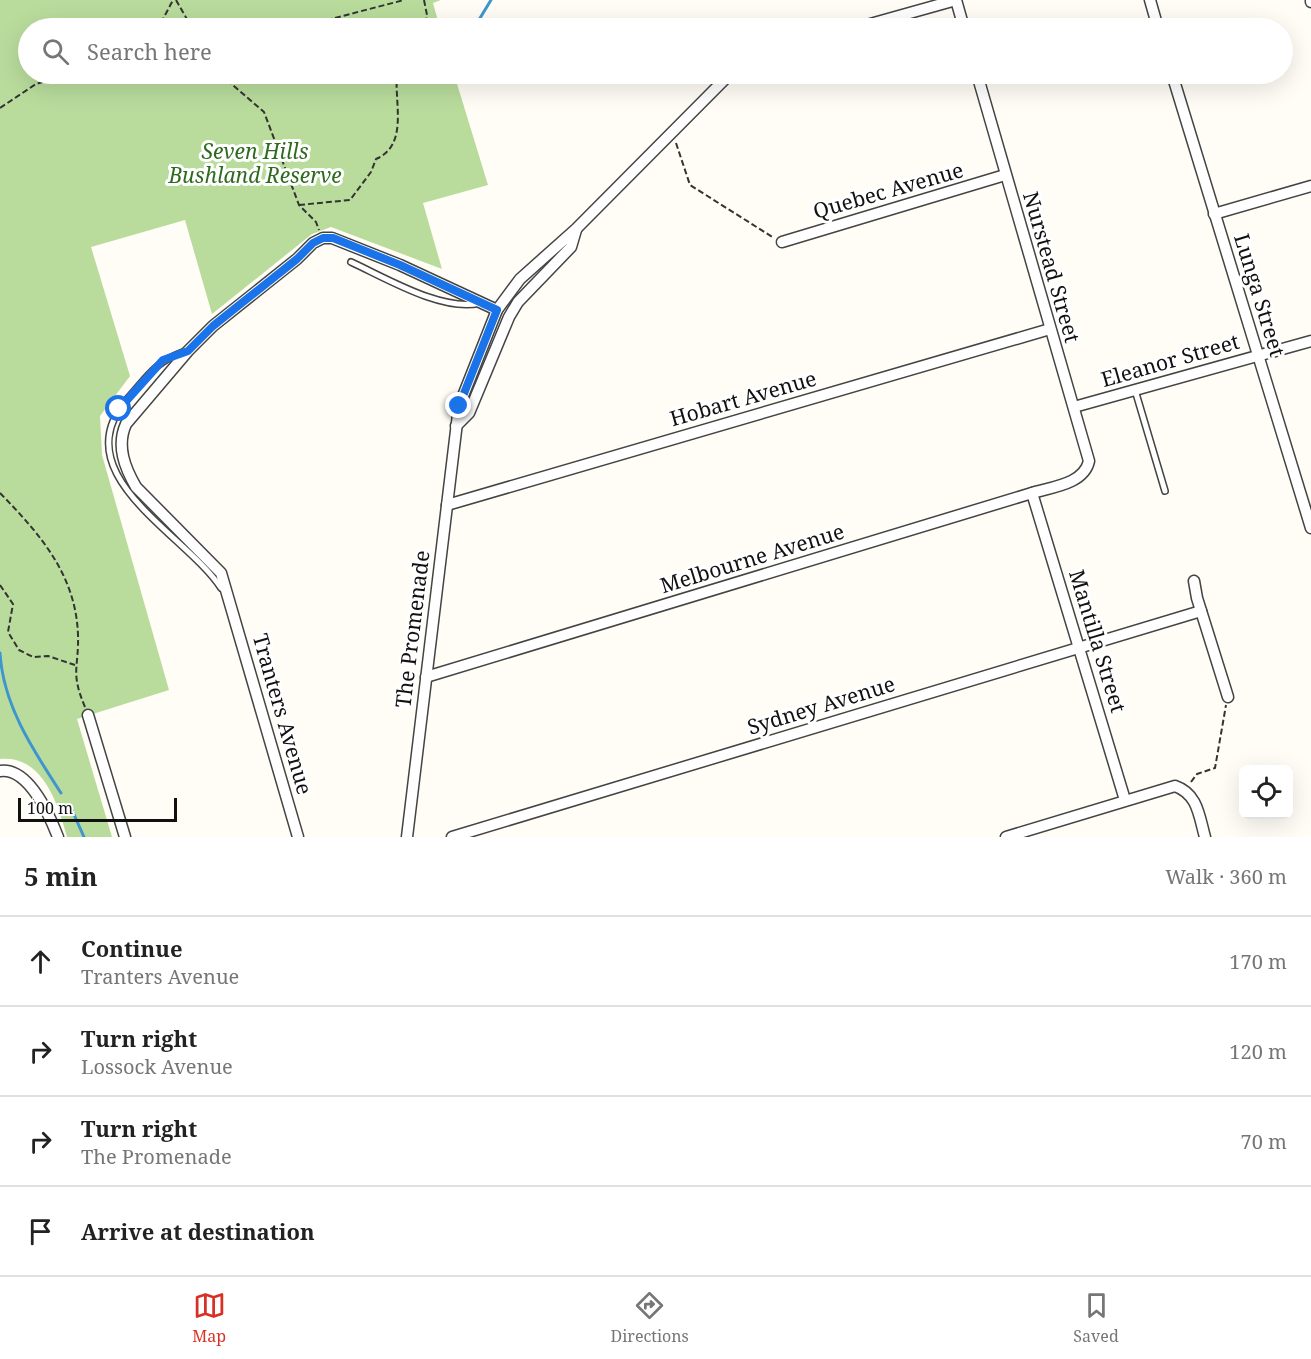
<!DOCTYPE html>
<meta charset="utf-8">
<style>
:root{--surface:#fff;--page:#f6f6f6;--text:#222;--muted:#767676;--line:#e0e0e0;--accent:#d93025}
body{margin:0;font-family:"Noto Serif",serif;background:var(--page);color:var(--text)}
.controls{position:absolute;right:18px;bottom:18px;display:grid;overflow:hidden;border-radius:9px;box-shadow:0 6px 24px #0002}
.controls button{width:54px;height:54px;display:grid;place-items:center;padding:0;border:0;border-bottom:2px solid var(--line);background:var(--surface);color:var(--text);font:30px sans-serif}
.scale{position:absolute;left:18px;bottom:15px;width:159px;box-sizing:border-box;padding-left:6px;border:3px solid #111;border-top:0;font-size:16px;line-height:21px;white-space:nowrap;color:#111;-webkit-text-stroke:4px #fff;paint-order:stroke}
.stop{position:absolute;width:18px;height:18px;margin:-14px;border:4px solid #1a73e8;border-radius:50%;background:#fff}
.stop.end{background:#1a73e8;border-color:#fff;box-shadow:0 2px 6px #0008}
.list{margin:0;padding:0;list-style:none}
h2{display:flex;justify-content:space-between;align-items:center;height:78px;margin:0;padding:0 24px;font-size:26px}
h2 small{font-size:20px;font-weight:400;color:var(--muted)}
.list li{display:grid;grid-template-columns:39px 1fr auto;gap:18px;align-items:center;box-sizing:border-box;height:90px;padding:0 24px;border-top:2px solid var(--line)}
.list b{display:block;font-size:22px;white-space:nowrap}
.list p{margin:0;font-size:20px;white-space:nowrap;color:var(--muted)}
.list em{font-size:20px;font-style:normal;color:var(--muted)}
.icon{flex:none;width:33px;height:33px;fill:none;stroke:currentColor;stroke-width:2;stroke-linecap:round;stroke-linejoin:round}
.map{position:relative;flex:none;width:1311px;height:837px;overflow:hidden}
.search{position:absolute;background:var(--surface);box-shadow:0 6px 24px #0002;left:18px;right:18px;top:18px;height:66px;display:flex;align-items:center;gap:15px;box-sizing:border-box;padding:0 21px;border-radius:33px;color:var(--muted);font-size:22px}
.sheet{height:438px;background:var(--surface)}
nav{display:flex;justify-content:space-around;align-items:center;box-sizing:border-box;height:84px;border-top:2px solid var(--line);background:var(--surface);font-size:16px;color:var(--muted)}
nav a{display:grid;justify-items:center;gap:3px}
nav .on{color:var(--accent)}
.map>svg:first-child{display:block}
</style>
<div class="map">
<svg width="1311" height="837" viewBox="0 0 1311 837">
<rect width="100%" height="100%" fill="#fffdf5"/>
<path fill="#b9dc9c" d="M0 0H441L433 3 440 28H28V74H454L488 185 423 203 442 269 331 227 312 234 212 314 185 220 91 247 130 376 100 416 102 455 169 690 77 719 112 837H67C58 804 43 755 0 759Z"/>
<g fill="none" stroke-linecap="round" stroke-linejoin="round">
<g stroke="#3f96cf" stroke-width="3">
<polyline points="474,28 491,0"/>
<path d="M0 653C3 705 33 750 61 793"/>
<polyline points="72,810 84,837"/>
</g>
<defs>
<g id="lane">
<path d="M351 262C386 278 442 312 480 303"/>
<path d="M183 352C155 362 147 377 128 398 61 474 186 534 221 588"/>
<polyline points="1135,390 1165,491"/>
</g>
<g id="street">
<polyline points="956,0 964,28"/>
<polyline points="1150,0 1158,28"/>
<polyline points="1311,0 1311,2"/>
<polyline points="856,28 956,0"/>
<polyline points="1172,74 1311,528"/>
<polyline points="1214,214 1311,186"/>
<polyline points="782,242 1005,175"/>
<polyline points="1074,407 1311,341"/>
<polyline points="456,426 469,413 509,317 518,302 571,247 576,230"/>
<polyline points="1032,493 1125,800"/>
<polyline points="447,505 1050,329"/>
<polyline points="1194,581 1197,598 1228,697"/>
<path d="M426 677 1032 493C1052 487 1084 484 1089 461L977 74"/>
<polyline points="88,715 125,837"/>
<path d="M0 771C28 767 49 814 58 837"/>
<path d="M298 837 221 573 136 487C125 468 116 446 126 424L188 351 213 326 297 259 313 243 323 238H332L400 265 497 310"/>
<polyline points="407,837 459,406 497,310 520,279 576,229 730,74"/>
<polyline points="452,837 1201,611"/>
<path d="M1006 837 1175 786C1198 794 1199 816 1205 837"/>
</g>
</defs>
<use href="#lane" stroke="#444" stroke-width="8"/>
<use href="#street" stroke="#444" stroke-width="13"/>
<g stroke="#333" stroke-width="2" stroke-dasharray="6 3" stroke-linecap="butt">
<polyline points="176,0 192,28"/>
<polyline points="424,0 427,15 425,28"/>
<polyline points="153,28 163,19 173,0"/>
<polyline points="310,28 327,20 404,0"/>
<polyline points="220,74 264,112 299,205 316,222 319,230"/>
<polyline points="0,108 36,84 68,74"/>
<polyline points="676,143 690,185 774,238"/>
<path d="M299 205 350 200 371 172 376 159C409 145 394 102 397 74"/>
<path d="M0 493C40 534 76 575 78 635 79 668 70 672 85 707"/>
<polyline points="0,585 13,604 8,632 19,650 33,657 48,656 75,665"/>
<polyline points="1191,782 1197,774 1215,768 1226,705"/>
</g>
<use href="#lane" stroke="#fff" stroke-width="5"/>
<use href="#street" stroke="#fff" stroke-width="10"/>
</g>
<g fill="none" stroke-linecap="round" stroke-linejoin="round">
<polyline stroke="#1a73e8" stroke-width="8" points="119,409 163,360 188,351 213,326 297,259 313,243 323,238 333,238 400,265 497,310 459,406"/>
</g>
<g text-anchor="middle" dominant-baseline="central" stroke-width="6" stroke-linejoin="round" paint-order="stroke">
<g font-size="21" font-style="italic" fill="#2f6b1f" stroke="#fff">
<text x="255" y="151">Seven Hills<tspan x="255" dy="24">Bushland Reserve</tspan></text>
</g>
<g font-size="21" fill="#111" stroke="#fff">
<text transform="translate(888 190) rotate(-16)">Quebec Avenue</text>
<text transform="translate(1052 267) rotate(74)">Nurstead Street</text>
<text transform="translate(1260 295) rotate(73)">Lunga Street</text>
<text transform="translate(1170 360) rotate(-16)">Eleanor Street</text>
<text transform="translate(743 398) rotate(-16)">Hobart Avenue</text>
<text transform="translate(752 558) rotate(-17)">Melbourne Avenue</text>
<text transform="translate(412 629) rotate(-83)">The Promenade</text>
<text transform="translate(1098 641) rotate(73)">Mantilla Street</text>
<text transform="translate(821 705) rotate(-17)">Sydney Avenue</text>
<text transform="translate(283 714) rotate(74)">Tranters Avenue</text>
</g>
</g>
</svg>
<div class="controls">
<button><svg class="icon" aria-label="locate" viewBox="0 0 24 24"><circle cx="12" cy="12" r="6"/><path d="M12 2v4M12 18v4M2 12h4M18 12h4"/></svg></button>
</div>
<div class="scale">100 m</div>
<div class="stop" style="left:119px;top:409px"></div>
<div class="stop end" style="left:459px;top:406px"></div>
<div class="search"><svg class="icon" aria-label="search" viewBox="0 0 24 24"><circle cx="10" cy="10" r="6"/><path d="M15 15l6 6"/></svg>Search here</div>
</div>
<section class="sheet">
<h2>5 min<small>Walk · 360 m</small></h2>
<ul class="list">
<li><svg class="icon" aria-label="ahead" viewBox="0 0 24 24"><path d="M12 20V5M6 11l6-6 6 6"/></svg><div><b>Continue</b><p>Tranters Avenue</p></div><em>170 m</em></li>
<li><svg class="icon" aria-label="right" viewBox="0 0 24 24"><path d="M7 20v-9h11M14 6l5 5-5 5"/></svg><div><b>Turn right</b><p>Lossock Avenue</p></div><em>120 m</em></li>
<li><svg class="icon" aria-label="right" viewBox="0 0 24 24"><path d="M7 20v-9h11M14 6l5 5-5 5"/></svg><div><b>Turn right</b><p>The Promenade</p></div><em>70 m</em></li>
<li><svg class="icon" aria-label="arrive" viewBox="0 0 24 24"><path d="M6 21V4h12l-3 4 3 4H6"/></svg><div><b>Arrive at destination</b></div></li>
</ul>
</section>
<nav>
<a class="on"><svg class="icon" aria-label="map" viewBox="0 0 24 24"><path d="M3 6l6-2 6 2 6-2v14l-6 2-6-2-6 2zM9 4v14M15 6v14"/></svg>Map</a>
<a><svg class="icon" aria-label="directions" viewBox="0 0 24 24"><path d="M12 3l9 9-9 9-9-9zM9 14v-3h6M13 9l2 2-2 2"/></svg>Directions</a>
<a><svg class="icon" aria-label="saved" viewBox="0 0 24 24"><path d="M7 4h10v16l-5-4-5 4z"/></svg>Saved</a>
</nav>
